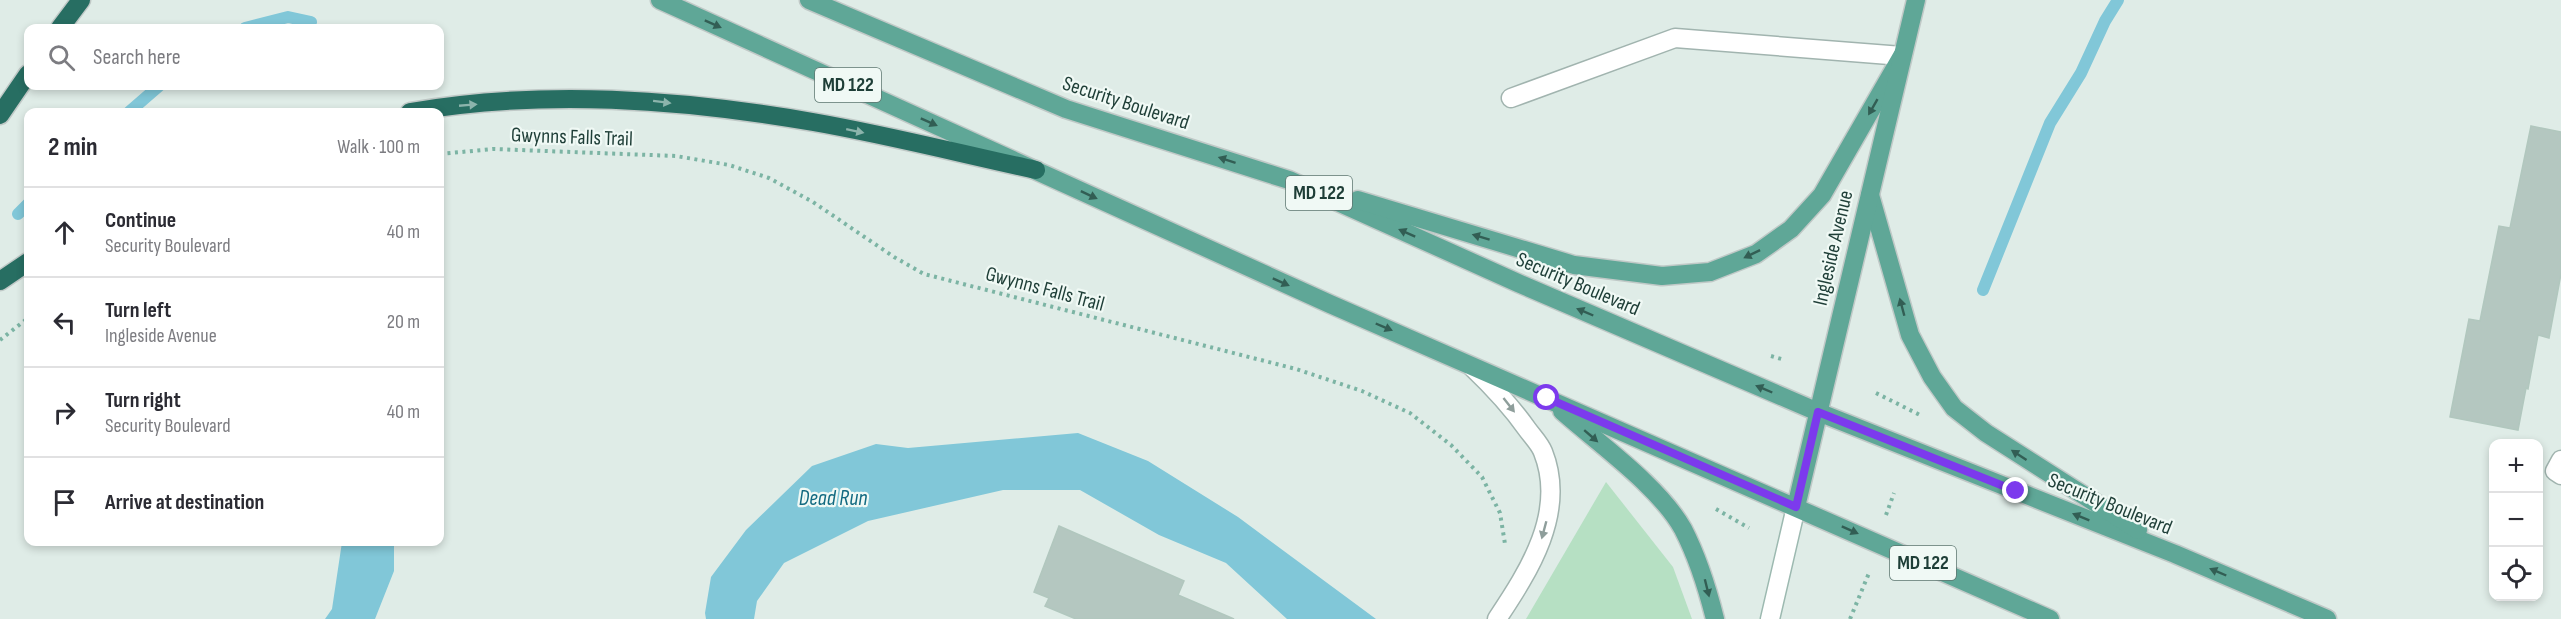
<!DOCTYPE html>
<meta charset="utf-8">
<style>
:root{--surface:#fff;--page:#f7f7f7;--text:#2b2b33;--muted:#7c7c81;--line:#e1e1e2}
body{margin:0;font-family:"Sofia Sans Condensed",sans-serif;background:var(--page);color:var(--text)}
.controls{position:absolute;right:18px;bottom:18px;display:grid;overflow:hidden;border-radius:12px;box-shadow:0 3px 9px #0003}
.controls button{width:54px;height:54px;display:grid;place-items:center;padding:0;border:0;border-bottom:2px solid var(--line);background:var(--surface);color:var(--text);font:30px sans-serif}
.stop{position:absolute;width:18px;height:18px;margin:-14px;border:4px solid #7c3aed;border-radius:50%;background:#fff}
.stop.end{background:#7c3aed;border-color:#fff;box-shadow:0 2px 6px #0008}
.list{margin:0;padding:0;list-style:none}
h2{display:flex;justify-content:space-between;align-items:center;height:78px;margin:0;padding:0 24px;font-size:26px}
h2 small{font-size:20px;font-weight:400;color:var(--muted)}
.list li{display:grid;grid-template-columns:39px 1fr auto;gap:18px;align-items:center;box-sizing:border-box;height:90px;padding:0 24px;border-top:2px solid var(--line)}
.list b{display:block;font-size:22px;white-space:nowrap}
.list p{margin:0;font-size:20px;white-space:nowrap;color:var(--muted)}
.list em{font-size:20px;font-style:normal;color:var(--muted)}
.icon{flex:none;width:33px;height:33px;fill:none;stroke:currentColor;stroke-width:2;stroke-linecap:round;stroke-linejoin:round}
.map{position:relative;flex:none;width:2561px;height:619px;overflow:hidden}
.search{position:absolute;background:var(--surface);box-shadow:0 3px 9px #0003;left:24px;top:24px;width:420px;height:66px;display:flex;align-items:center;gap:15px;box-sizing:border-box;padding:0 21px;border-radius:12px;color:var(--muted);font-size:22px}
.panel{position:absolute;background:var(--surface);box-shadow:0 3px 9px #0003;left:24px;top:108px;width:420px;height:438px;border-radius:12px}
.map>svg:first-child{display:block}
</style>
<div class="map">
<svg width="2561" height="619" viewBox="0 0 2561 619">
<rect width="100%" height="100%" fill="#dfece7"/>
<polygon fill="#b6e0c3" points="1606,482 1673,567 1692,619 1526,619"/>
<g fill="#81c7d8">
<polygon points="1078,433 1148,461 1238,517 1376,619 1287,619 1226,563 1159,535 1080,490 1003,490 868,521 784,563 757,601 754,619 706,619 705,613 711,577 746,530 812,466 876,444 908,448"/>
<polygon points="342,542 394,542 394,571 375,619 325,619 332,609"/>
</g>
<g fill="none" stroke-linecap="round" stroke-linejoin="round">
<g stroke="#81c7d8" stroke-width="12">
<polyline points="245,28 288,17 311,22"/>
<polyline points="129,112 159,86"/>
<polyline points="18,214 28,204"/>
<polyline points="1983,290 2050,123 2081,73 2105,21 2118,0"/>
</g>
</g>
<g fill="#b4c7c0" stroke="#b1c7be" stroke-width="1.5">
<polygon points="2531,126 2561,132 2561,274 2549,338 2538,335 2528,389 2526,388 2518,430 2450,417 2469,319 2480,321 2499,226 2510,228"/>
<polygon points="1059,526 1184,581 1178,595 1234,619 1076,619 1045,606 1049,598 1034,592"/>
</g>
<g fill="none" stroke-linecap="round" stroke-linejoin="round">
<defs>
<polyline id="lane" points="1511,98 1675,38 1902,56"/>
<g id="street">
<path d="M1472 367C1493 387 1510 405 1527 429 1532 436 1540 444 1543 452 1567 512 1529 571 1497 619"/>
<polyline points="2561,460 2555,471 2561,475"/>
</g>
<polyline id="secondary" points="1770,619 1796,507"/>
<g id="primary">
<polyline points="660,0 1330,304 2050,619"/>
<polyline points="809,0 1066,109 1289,180 1518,283 1818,412 2175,554 2327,619"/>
<polyline points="1870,195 1910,335 1932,377 1954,408 1986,433 2138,530"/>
<polyline points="1358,200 1574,265 1662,276 1710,272 1756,254 1791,229 1822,195 1902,56"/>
<path d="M1562 411C1599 444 1659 486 1683 529 1698 558 1707 587 1715 619"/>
<polyline points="1796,507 1916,0"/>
</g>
<g id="highway">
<polyline points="60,28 81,0"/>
<path d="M410 112C544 89 680 99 813 122 888 135 962 154 1036 170"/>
<polyline points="0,115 28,74"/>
<polyline points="0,281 28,262"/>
</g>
</defs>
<use href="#lane" stroke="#a1b4af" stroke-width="21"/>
<use href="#street" stroke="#a1b4af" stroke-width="21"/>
<use href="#secondary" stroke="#9cb9b0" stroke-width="21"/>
<use href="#primary" stroke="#c0c9c7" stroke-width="21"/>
<use href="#highway" stroke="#c0c9c7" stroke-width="21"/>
<g stroke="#7cb4a4" stroke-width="4" stroke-dasharray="3 4.5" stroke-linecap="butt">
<polyline points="440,154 493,149 676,156 729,165 769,178 813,202 894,257 924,274 1296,369 1362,391 1410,413 1451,445 1482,477 1500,513 1505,544"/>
<polyline points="0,340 28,318"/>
<polyline points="1771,356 1785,360"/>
<polyline points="1876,393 1920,415"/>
<polyline points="1716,509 1749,528"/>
<polyline points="1886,515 1894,493"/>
<polyline points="1850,619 1869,573"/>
</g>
<use href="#lane" stroke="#fff" stroke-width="18"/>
<use href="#street" stroke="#fff" stroke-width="18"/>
<use href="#secondary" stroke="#fff" stroke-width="18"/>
<use href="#primary" stroke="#5fa797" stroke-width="18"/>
<use href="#highway" stroke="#276e62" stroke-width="18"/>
</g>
<defs><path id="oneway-solid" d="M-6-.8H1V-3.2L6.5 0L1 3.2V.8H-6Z" transform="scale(1.5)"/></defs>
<g fill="#325e54">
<use href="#oneway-solid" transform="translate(713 24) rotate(24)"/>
<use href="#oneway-solid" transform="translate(1873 107) rotate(120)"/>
<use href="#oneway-solid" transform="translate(929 122) rotate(24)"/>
<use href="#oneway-solid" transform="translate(1227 160) rotate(-162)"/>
<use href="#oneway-solid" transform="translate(1089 195) rotate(25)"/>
<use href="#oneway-solid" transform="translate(1407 233) rotate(-156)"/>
<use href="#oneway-solid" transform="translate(1481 237) rotate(-163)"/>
<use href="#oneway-solid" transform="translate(1752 254) rotate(154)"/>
<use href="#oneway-solid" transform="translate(1281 282) rotate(24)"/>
<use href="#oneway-solid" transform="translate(1902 307) rotate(-105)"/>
<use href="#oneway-solid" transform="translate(1585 312) rotate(-157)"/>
<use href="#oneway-solid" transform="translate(1384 327) rotate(23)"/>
<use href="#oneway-solid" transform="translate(1764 389) rotate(-157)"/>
<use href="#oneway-solid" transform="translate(1591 436) rotate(41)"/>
<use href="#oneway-solid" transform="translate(2019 455) rotate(-147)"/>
<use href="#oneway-solid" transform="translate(2081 517) rotate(-158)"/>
<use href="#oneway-solid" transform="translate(1850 530) rotate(24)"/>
<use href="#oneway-solid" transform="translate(2218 572) rotate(-157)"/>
<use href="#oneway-solid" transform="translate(1707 588) rotate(76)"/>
</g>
<g fill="#8cb4ac">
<use href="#oneway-solid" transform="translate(662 102) rotate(7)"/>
<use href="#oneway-solid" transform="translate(468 105) rotate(-5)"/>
<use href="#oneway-solid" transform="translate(855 131) rotate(12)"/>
</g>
<g fill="#8e9e9b">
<use href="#oneway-solid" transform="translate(1509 405) rotate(52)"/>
<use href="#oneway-solid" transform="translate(1544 530) rotate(105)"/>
</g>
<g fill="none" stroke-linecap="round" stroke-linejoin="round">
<polyline stroke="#7c3aed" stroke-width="8" points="1547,398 1796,507 1818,412 2016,491"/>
</g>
<g text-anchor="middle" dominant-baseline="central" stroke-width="4.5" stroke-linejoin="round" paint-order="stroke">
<g fill="#f0f9f5" stroke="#5d7670" stroke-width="1.5">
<rect x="815" y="68" width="66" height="34" rx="4.5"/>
<rect x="1286" y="176" width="66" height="34" rx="4.5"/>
<rect x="1890" y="546" width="66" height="34" rx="4.5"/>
</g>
<g font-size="20" font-weight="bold" fill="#1e3e37">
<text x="848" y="85">MD 122</text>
<text x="1319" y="193">MD 122</text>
<text x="1923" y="563">MD 122</text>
</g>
<g font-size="21" fill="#1e3e37" stroke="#f0f9f5">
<text transform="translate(1126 103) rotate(18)">Security Boulevard</text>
<text transform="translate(572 137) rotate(2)">Gwynns Falls Trail</text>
<text transform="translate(1833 248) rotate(-77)">Ingleside Avenue</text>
<text transform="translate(1578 284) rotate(23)">Security Boulevard</text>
<text transform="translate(1045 289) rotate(15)">Gwynns Falls Trail</text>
<text transform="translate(2110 504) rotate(22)">Security Boulevard</text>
</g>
<g font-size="22" font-style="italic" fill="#126a81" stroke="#f0f9f5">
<text x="833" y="498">Dead Run</text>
</g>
</g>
</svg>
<div class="controls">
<button>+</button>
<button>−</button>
<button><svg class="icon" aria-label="locate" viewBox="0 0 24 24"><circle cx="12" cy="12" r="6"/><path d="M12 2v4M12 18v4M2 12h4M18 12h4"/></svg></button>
</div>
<div class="stop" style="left:1547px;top:398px"></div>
<div class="stop end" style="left:2016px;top:491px"></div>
<div class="search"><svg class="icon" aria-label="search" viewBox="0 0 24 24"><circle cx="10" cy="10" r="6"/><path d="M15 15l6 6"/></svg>Search here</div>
<section class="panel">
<h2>2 min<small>Walk · 100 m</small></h2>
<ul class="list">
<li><svg class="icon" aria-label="ahead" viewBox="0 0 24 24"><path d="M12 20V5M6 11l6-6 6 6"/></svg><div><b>Continue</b><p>Security Boulevard</p></div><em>40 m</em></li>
<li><svg class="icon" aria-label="left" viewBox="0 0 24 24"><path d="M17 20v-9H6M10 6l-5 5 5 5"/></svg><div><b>Turn left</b><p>Ingleside Avenue</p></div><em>20 m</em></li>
<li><svg class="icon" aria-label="right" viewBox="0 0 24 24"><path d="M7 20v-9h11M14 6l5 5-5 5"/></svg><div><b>Turn right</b><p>Security Boulevard</p></div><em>40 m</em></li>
<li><svg class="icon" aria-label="arrive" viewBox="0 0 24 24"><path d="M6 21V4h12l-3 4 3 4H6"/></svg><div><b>Arrive at destination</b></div></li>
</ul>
</section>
</div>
